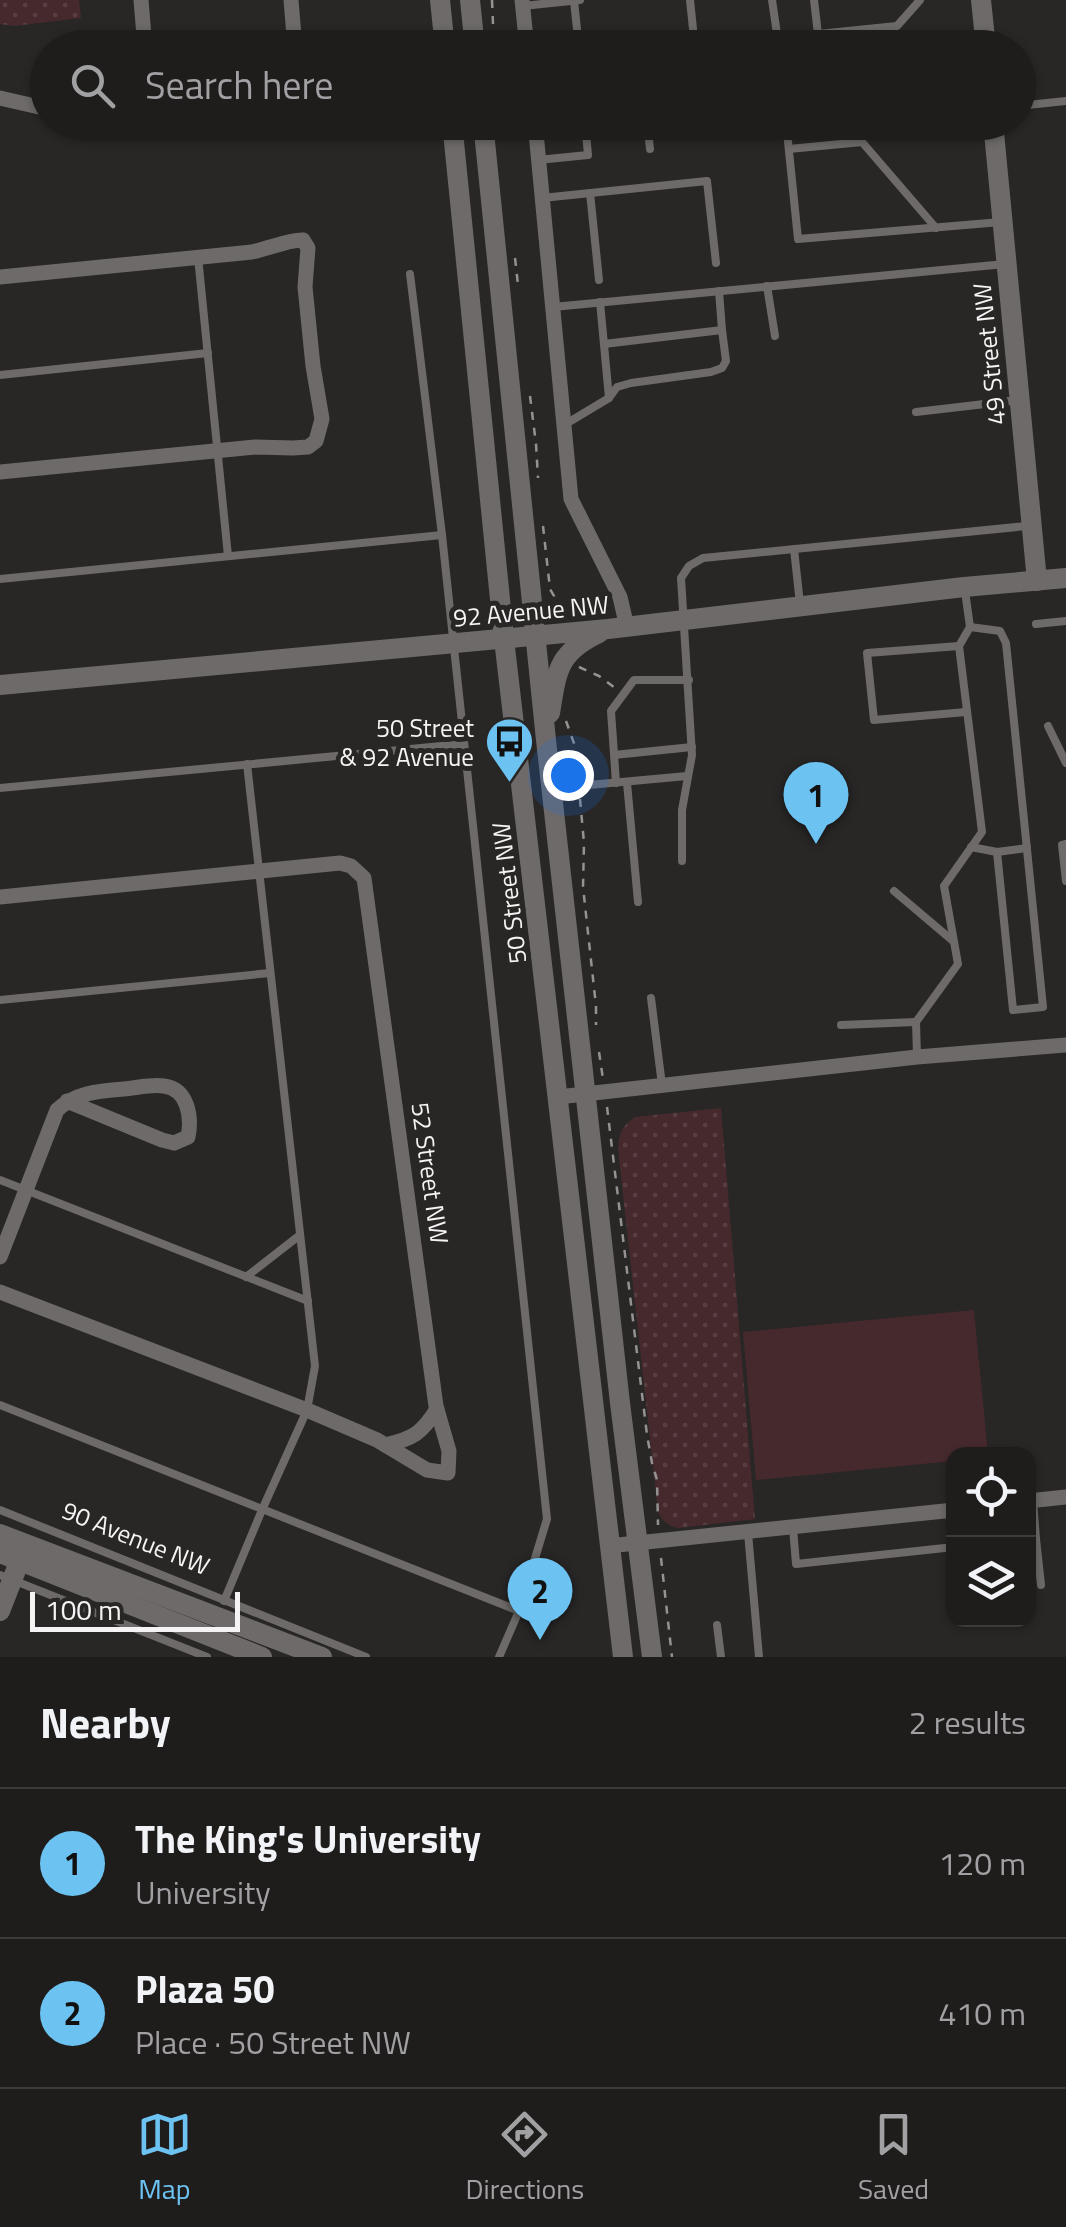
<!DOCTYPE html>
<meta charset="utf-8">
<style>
:root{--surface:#1f1c1c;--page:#2c2929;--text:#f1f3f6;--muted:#a1a1a3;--line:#3c3a3b;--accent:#6cc3f2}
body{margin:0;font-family:"Titillium Web",sans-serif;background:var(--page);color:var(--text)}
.controls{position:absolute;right:30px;bottom:30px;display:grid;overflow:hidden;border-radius:20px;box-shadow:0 2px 8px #0004}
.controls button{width:90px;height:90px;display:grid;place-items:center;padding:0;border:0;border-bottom:2px solid var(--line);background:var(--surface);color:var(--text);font:50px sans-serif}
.scale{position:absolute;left:30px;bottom:25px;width:210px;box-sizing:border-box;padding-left:10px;border:5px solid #f5f3f3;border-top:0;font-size:28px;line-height:35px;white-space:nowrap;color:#f5f3f3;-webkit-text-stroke:8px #292626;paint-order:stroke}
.you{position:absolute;left:568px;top:775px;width:35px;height:35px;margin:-25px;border:8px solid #fff;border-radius:50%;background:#1a73e8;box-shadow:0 0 0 15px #1a73e833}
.badge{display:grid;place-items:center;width:65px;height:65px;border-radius:50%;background:var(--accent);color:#111;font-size:32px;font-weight:700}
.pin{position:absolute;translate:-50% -82px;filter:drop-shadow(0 2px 5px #0008)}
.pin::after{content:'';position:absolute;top:52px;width:35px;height:30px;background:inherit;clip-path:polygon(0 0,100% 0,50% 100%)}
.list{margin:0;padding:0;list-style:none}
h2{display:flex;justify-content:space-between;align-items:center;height:130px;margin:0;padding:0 40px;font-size:42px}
h2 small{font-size:32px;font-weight:400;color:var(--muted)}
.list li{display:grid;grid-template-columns:65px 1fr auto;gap:30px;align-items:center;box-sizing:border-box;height:150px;padding:0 40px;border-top:2px solid var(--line)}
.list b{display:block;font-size:38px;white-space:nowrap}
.list p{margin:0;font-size:32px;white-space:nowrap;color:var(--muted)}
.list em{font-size:32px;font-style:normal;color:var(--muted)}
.icon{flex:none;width:55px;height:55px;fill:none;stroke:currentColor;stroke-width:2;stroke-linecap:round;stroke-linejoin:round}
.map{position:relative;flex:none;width:1066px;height:1657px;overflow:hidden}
.search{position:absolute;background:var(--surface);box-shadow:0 2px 8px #0004;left:30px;right:30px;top:30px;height:110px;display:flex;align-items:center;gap:25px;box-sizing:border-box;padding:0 35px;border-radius:55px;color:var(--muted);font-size:38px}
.sheet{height:430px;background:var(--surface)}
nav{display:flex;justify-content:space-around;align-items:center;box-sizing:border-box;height:140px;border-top:2px solid var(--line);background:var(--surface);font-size:28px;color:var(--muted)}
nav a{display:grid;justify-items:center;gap:5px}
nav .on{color:var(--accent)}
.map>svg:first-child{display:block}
</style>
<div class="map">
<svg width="1066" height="1657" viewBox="0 0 1066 1657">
<defs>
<pattern id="green-dots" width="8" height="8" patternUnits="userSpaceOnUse" patternTransform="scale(2.5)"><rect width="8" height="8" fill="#46292d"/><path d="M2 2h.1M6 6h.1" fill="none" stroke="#583e42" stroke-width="1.8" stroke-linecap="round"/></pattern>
</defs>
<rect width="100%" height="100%" fill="#292626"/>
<g fill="url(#green-dots)">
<polygon points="0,0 79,0 81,18 14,26 0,24"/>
<path d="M721 1108 755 1519 678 1528C667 1525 662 1521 658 1511L618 1149C619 1133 622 1126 635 1117Z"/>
</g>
<polygon fill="#46292d" points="974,1310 988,1454 954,1454 953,1461 756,1480 743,1332"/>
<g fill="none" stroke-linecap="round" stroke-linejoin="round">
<g stroke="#949292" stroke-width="2.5" stroke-dasharray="8 8" stroke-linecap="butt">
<polyline points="492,0 494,48"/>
<polyline points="515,258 518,285"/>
<polyline points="530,396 536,444 538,478"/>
<polyline points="543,526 550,589 554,596 553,616"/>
<polyline points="579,667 599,676 615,688"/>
<polyline points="566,721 575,746 578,776"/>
<polyline points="580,799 584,843 583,887 596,1006 596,1025"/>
<polyline points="599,1052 603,1079"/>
<polyline points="607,1107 647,1435 652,1463 657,1480 658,1525"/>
<polyline points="661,1558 672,1657"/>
</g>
<g stroke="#6e6a6a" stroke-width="8">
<polyline points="690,0 695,48"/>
<polyline points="772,0 777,34"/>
<polyline points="814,0 818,34 897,26 920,0"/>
<polyline points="574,1 579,48"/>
<polyline points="523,6 580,0"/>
<polyline points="1018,106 1066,101"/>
<polyline points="647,122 650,149"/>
<polyline points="786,122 798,239 1001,222"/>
<polyline points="789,149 862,142 936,228"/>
<polyline points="538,160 588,155 585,122"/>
<polyline points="590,193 599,280"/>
<polyline points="542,198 707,181 716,263"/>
<polyline points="198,257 228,556"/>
<polyline points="410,274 442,535 547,1519 519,1611 499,1657"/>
<polyline points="767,286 775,336"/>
<polyline points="553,307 1005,264"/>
<polyline points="604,344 722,330 719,291"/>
<polyline points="0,375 208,353"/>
<polyline points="609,398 617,387 631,383 711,372 722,368 726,361 722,330"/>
<polyline points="916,412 1019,400"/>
<polyline points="564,425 609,398 600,302"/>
<polyline points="794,549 800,604"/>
<polyline points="0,579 442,535"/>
<polyline points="1036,624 1066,621"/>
<polyline points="970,627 1000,631 1006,643 1043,1007 1013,1010 997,852 971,847"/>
<polyline points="959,646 867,653 874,720 966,712"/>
<polyline points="1048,726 1066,763"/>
<polyline points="614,755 692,747"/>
<polyline points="616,783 611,711 634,680 689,680"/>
<polyline points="627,783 638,902"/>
<polyline points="0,788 463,744"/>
<polyline points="556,788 687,776"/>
<polyline points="1066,844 1062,845 1066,881"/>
<polyline points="997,852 1027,848"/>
<polyline points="682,861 682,810 692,755 681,578 689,566 703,558 1027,526"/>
<polyline points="894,891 953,941"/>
<polyline points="651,998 662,1085"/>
<polyline points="0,1000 270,973"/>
<polyline points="841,1025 916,1022"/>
<polyline points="917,1056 916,1022 958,964 944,886 982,832 959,646 970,627 965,591"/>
<polyline points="0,1180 308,1301"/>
<polyline points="246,1277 300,1235"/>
<polyline points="0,1405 519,1611"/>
<polyline points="0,1510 366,1657"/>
<polyline points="793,1528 796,1564 954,1547"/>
<polyline points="748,1533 759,1657"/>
<polyline points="1028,1539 1036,1539 1033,1501"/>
<polyline points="1036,1539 1041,1585"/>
<polyline points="0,1575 207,1657"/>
<polyline points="224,1601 262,1510 307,1410 315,1366 247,764"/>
<polyline points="717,1625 721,1657"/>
</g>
<g stroke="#6e6a6a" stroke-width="15">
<polyline points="141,0 145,48"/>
<polyline points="291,0 295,48"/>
<polyline points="522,0 527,48"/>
<polyline points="0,98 48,109"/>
<polyline points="535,122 571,499 620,597 627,627"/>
<path d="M0 277 252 252C267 249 291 239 303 240L308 248 305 287 313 366 322 419 316 441 308 447 293 448 255 447 0 472"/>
<polyline points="0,897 340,863 351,866 364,878 436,1406 449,1451 448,1473 427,1470 377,1440 307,1410 0,1292"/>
<polyline points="558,1097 917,1057 1066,1045"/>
<path d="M0 1257 57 1110C76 1092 99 1091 124 1089 136 1088 152 1084 164 1086 188 1089 192 1117 188 1137L174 1143 162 1140 67 1101"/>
<path d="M385 1445C413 1439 422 1433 437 1409"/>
<polyline points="1028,1501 1066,1497"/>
<polyline points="608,1546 954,1510"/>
</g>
<g stroke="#6e6a6a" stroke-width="20">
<polyline points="440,0 445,48"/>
<polyline points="470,0 475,48"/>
<polyline points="981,0 986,48"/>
<polyline points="452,122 504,639 623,1657"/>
<polyline points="483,122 546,740 620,1403 652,1657"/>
<polyline points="993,122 1037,581"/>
<polyline points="0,685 608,629 964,587 1066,578"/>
<path d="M550 713C557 671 557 653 599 633"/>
<polyline points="0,1534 322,1657"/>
<polyline points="0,1553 262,1657"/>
<polyline points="0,1611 25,1547"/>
</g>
</g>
<defs>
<symbol id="bus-pin" viewBox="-11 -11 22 30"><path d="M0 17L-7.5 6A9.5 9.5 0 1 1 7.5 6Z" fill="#6cc3f2" stroke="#292626"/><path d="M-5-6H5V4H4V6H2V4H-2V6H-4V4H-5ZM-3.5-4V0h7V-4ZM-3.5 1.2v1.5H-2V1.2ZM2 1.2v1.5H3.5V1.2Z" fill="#111"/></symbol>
</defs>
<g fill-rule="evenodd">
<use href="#bus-pin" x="482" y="714" width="55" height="75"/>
</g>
<g text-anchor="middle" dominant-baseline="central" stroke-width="10" stroke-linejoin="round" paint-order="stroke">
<g font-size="25" fill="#f5f3f3" stroke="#292626">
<text transform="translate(989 354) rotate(-96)">49 Street NW</text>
<text transform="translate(531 611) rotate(-5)">92 Avenue NW</text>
<text transform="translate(509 893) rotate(-97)">50 Street NW</text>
<text transform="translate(430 1173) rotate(82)">52 Street NW</text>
<text transform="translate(136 1538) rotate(22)">90 Avenue NW</text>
</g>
<g font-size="25" fill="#f5f3f3" stroke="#292626" text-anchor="end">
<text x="474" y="728">50 Street<tspan x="474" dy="29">&amp; 92 Avenue</tspan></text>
</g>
</g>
</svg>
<div class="controls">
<button><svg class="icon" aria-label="locate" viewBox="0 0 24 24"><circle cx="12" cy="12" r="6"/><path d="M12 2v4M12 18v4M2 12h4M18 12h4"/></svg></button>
<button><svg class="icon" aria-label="layers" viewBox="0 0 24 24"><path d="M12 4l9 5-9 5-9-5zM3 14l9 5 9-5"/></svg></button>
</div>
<div class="scale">100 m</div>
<div class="you"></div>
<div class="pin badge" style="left:816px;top:844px">1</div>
<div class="pin badge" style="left:540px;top:1640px">2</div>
<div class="search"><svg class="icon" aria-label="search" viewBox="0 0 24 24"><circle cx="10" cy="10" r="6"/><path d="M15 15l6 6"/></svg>Search here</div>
</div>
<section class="sheet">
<h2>Nearby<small>2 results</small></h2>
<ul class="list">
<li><span class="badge">1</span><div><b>The King's University</b><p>University</p></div><em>120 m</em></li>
<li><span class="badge">2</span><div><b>Plaza 50</b><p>Place · 50 Street NW</p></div><em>410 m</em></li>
</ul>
</section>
<nav>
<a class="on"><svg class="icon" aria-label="map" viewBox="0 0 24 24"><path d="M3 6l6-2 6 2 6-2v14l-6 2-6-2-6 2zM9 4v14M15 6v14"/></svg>Map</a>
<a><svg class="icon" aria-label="directions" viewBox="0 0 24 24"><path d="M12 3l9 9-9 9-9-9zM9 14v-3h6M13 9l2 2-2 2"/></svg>Directions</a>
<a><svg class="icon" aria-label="saved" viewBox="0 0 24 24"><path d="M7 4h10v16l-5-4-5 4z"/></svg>Saved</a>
</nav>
